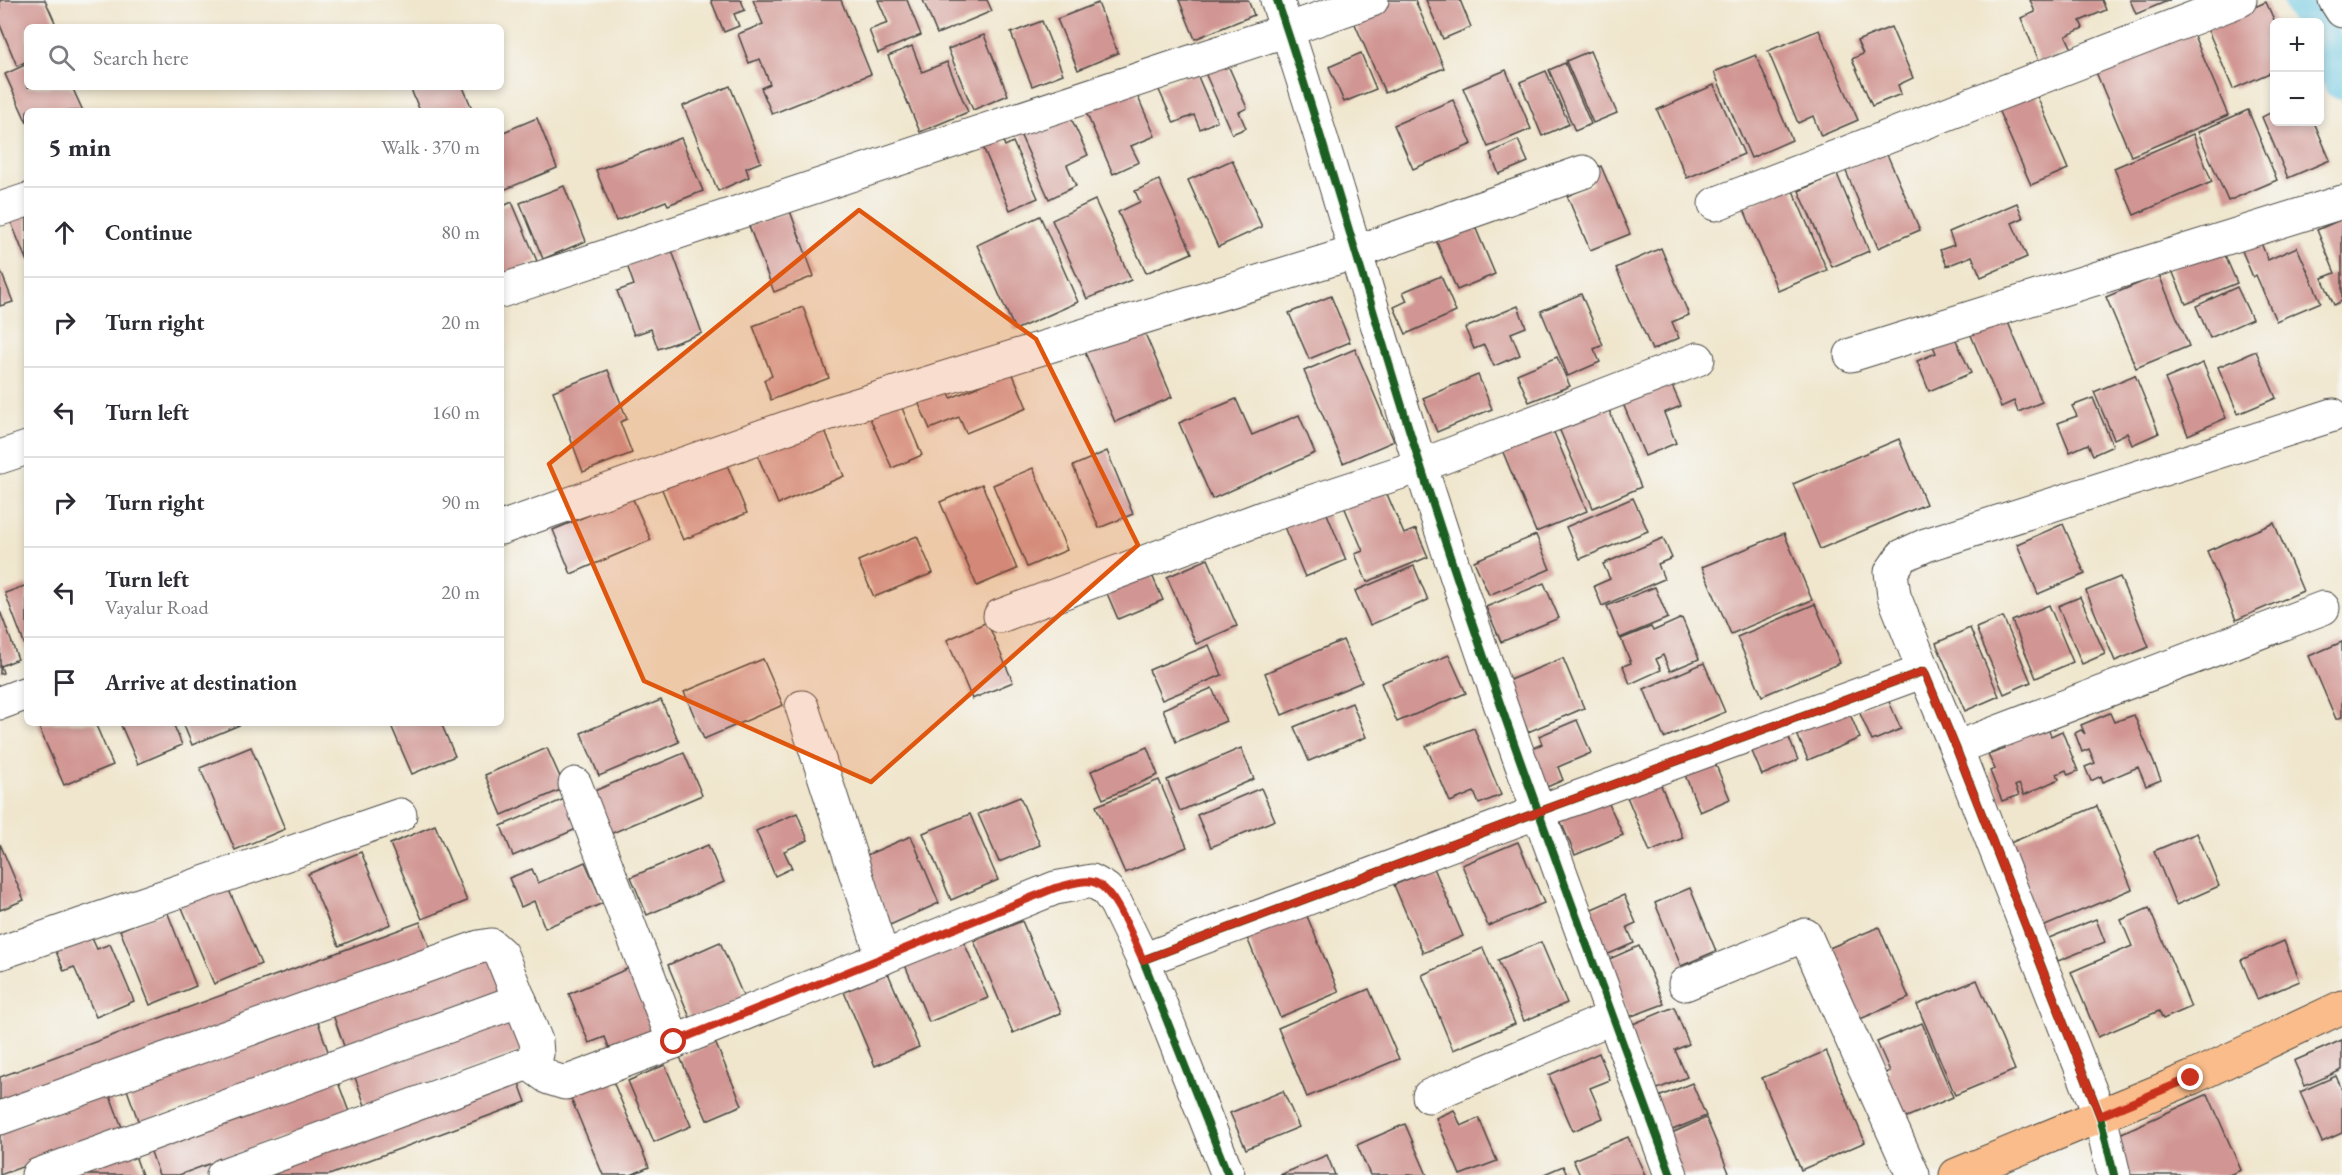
<!DOCTYPE html>
<meta charset="utf-8">
<style>
:root{--surface:#fff;--page:#f7f7f7;--text:#2b2b33;--muted:#7c7c81;--line:#e1e1e2}
body{margin:0;font-family:"EB Garamond",serif;background:var(--page);color:var(--text)}
.controls{position:absolute;right:18px;top:18px;display:grid;overflow:hidden;border-radius:9px;box-shadow:0 3px 9px #0003}
.controls button{width:54px;height:54px;display:grid;place-items:center;padding:0;border:0;border-bottom:2px solid var(--line);background:var(--surface);color:var(--text);font:30px sans-serif}
.stop{position:absolute;width:18px;height:18px;margin:-14px;border:4px solid #c8321e;border-radius:50%;background:#fff}
.stop.end{background:#c8321e;border-color:#fff;box-shadow:0 2px 6px #0008}
.list{margin:0;padding:0;list-style:none}
h2{display:flex;justify-content:space-between;align-items:center;height:78px;margin:0;padding:0 24px;font-size:26px}
h2 small{font-size:20px;font-weight:400;color:var(--muted)}
.list li{display:grid;grid-template-columns:39px 1fr auto;gap:18px;align-items:center;box-sizing:border-box;height:90px;padding:0 24px;border-top:2px solid var(--line)}
.list b{display:block;font-size:22px;white-space:nowrap}
.list p{margin:0;font-size:20px;white-space:nowrap;color:var(--muted)}
.list em{font-size:20px;font-style:normal;color:var(--muted)}
.icon{flex:none;width:33px;height:33px;fill:none;stroke:currentColor;stroke-width:2;stroke-linecap:round;stroke-linejoin:round}
.map{position:relative;flex:none;width:2342px;height:1175px;overflow:hidden}
.search{position:absolute;background:var(--surface);box-shadow:0 3px 9px #0003;left:24px;top:24px;width:480px;height:66px;display:flex;align-items:center;gap:15px;box-sizing:border-box;padding:0 21px;border-radius:9px;color:var(--muted);font-size:22px}
.panel{position:absolute;background:var(--surface);box-shadow:0 3px 9px #0003;left:24px;top:108px;width:480px;height:618px;border-radius:9px}
.map>svg:first-child{display:block}
</style>
<div class="map">
<svg width="2342" height="1175" viewBox="0 0 2342 1175">
<rect width="100%" height="100%" fill="#f6f6f2"/>
<filter id="ink" filterUnits="userSpaceOnUse"><feTurbulence type="fractalNoise" baseFrequency=".0167" numOctaves="2"/><feDisplacementMap in="SourceGraphic" scale="12" xChannelSelector="R" yChannelSelector="G"/><feConvolveMatrix kernelMatrix="1 2 1 2 8 2 1 2 1" color-interpolation-filters="sRGB"/></filter>
<filter id="wash" filterUnits="userSpaceOnUse"><feTurbulence type="fractalNoise" baseFrequency=".008" numOctaves="4" result="noise"/><feDisplacementMap in="SourceGraphic" scale="24" xChannelSelector="R" yChannelSelector="G"/><feGaussianBlur stdDeviation="1.35" result="paint"/><feColorMatrix in="noise" values="0 0 0 0 0 0 0 0 0 0 0 0 0 0 0 0 0 1.4 0 .05"/><feComposite in="paint" operator="in"/></filter>
<g filter="url(#wash)">
<rect width="100%" height="100%" fill="#f0e6cd"/>
<g fill="none" stroke-linecap="round" stroke-linejoin="round">
<g stroke="#65c6e3" stroke-width="38">
<polyline points="2302,0 2313,22"/>
<polyline points="2320,35 2342,81"/>
</g>
</g>
<g id="blocks">
<g fill="#d19693">
<polygon points="0,0 45,0 57,27 27,27 27,61 17,66 0,25"/>
<polygon points="711,0 741,0 745,10 734,14 739,26 724,32"/>
<polygon points="753,0 841,0 871,74 772,114 761,88 770,84 760,59 749,63 738,34 763,24"/>
<polygon points="878,0 907,0 921,35 878,53 869,30 888,23"/>
<polygon points="923,0 987,0 992,11 937,34"/>
<polygon points="1179,0 1248,0 1254,15 1195,39"/>
<polygon points="1386,0 1415,0 1444,68 1385,93 1351,15"/>
<polygon points="1426,0 1460,0 1471,27 1443,39"/>
<polygon points="2030,0 2102,0 2106,10 2080,21 2083,28 2066,36 2072,49 2040,63 2021,18 2035,12"/>
<polygon points="2130,0 2170,0 2136,14"/>
<polygon points="2266,2 2275,22 2274,71 2233,89 2207,28"/>
<polygon points="1098,3 1118,53 1078,70 1057,19"/>
<polygon points="1042,21 1063,74 1032,86 1011,33"/>
<polygon points="2189,24 2228,115 2131,156 2093,65"/>
<polygon points="1891,27 1913,78 1898,85 1901,94 1872,106 1852,59 1863,54 1857,41"/>
<polygon points="1819,30 1858,120 1821,136 1813,116 1798,123 1768,51"/>
<polygon points="984,35 1008,95 973,110 948,49"/>
<polygon points="912,46 922,72 947,62 968,112 920,132 888,56"/>
<polygon points="1590,51 1617,113 1593,123 1566,61"/>
<polygon points="1361,53 1376,89 1344,102 1329,67"/>
<polygon points="1756,55 1792,140 1751,158 1714,72"/>
<polygon points="1224,56 1247,108 1239,112 1246,128 1232,134 1202,66"/>
<polygon points="1565,63 1591,124 1575,131 1549,70"/>
<polygon points="27,64 27,87 72,87 83,111 27,111 27,123 5,74"/>
<polygon points="1506,70 1531,129 1488,147 1463,88"/>
<polygon points="1546,71 1569,124 1542,136 1520,82"/>
<polygon points="1196,72 1217,121 1200,129 1194,115 1174,123 1158,88"/>
<polygon points="1714,85 1744,154 1687,178 1657,110"/>
<polygon points="730,86 761,162 746,168 749,177 718,191 683,106"/>
<polygon points="410,87 463,87 473,111 420,111"/>
<polygon points="1134,88 1155,136 1131,146 1139,162 1113,174 1085,110"/>
<polygon points="2034,89 2068,169 2031,185 1996,105"/>
<polygon points="1453,100 1472,144 1413,169 1394,125"/>
<polygon points="1065,105 1088,155 1067,165 1076,186 1049,199 1017,127"/>
<polygon points="2248,110 2277,180 2228,201 2198,132"/>
<polygon points="2274,111 2274,122 2314,122 2330,160 2288,178 2262,117"/>
<polygon points="537,118 557,168 501,191 501,133"/>
<polygon points="999,131 1005,146 1013,142 1038,198 1010,210 980,140"/>
<polygon points="2193,134 2212,182 2134,215 2114,168"/>
<polygon points="681,138 703,191 668,205 666,201 616,221 596,170"/>
<polygon points="1518,140 1528,162 1499,174 1490,153"/>
<polygon points="1886,152 1920,230 1878,248 1845,169"/>
<polygon points="1232,160 1262,227 1218,247 1188,180"/>
<polygon points="1601,166 1630,234 1590,250 1567,196 1593,185 1588,172"/>
<polygon points="1837,174 1869,251 1832,267 1799,191"/>
<polygon points="1159,180 1192,253 1146,273 1118,212 1140,202 1135,191"/>
<polygon points="564,186 586,241 543,259 520,203"/>
<polygon points="1791,186 1827,270 1778,291 1743,207"/>
<polygon points="1095,200 1131,280 1087,299 1052,220"/>
<polygon points="512,202 537,261 501,276 501,207"/>
<polygon points="2017,203 2023,218 2012,223 2027,257 1981,277 1972,256 1947,266 1940,250 1954,245 1949,232"/>
<polygon points="790,211 814,276 774,292 749,226"/>
<polygon points="27,215 27,262 11,222"/>
<polygon points="1040,216 1078,302 1015,330 977,245"/>
<polygon points="1471,217 1495,274 1457,290 1433,233"/>
<polygon points="2342,219 2342,301 2334,305 2322,278 2335,273 2317,230"/>
<polygon points="2259,238 2268,260 2297,247 2321,302 2276,321 2256,275 2253,277 2240,246"/>
<polygon points="2221,246 2237,283 2186,304 2171,268"/>
<polygon points="671,248 702,333 658,349 651,329 634,335 617,291 634,285 627,265"/>
<polygon points="1661,248 1689,315 1672,322 1679,338 1652,350 1616,268"/>
<polygon points="0,269 13,302 0,306"/>
<polygon points="2159,275 2189,346 2136,368 2106,297"/>
<polygon points="1441,276 1456,312 1406,334 1394,307 1407,301 1403,292"/>
<polygon points="2237,287 2252,319 2210,338 2196,306"/>
<polygon points="1581,294 1603,345 1594,349 1600,362 1568,376 1541,311"/>
<polygon points="1331,296 1350,342 1309,359 1289,313"/>
<polygon points="1518,306 1526,327 1511,333 1520,355 1494,366 1484,345 1474,349 1465,328"/>
<polygon points="803,307 829,378 771,400 764,380 772,376 753,326"/>
<polygon points="2004,313 2042,402 2018,412 2014,401 2001,407 1968,328"/>
<polygon points="1141,324 1172,397 1115,422 1083,348"/>
<polygon points="1951,329 1971,373 1929,391 1917,361 1936,353 1930,339"/>
<polygon points="1355,349 1394,441 1343,463 1304,371"/>
<polygon points="2256,351 2276,398 2238,414 2218,367"/>
<polygon points="1557,357 1570,386 1529,402 1517,374"/>
<polygon points="2203,363 2226,418 2188,435 2165,379"/>
<polygon points="608,370 627,419 620,422 632,453 583,472 553,391"/>
<polygon points="1012,372 1027,408 966,433 959,417 930,429 918,402 947,389 951,398"/>
<polygon points="1478,375 1492,409 1437,432 1423,398"/>
<polygon points="2135,375 2159,433 2132,445 2127,433 2114,439 2094,392"/>
<polygon points="1669,379 1681,406 1664,413 1676,443 1645,456 1621,399"/>
<polygon points="2093,398 2113,446 2093,455 2088,444 2070,452 2058,423 2077,416 2072,406"/>
<polygon points="1236,399 1252,435 1299,415 1315,453 1212,499 1179,423"/>
<polygon points="899,401 922,455 892,468 868,414"/>
<polygon points="1607,405 1641,487 1593,508 1558,426"/>
<polygon points="1550,423 1587,511 1536,532 1500,445"/>
<polygon points="823,426 844,476 778,504 757,454"/>
<polygon points="1899,439 1926,504 1820,549 1793,484"/>
<polygon points="1107,451 1133,514 1099,528 1073,466"/>
<polygon points="725,460 747,513 683,540 661,487"/>
<polygon points="1033,468 1067,550 1027,567 993,485"/>
<polygon points="982,484 1017,569 977,586 940,502"/>
<polygon points="1384,487 1404,534 1416,529 1428,557 1367,582 1355,554 1363,551 1343,504"/>
<polygon points="632,497 651,540 571,574 553,530"/>
<polygon points="1633,498 1648,531 1580,559 1566,527"/>
<polygon points="1323,504 1346,560 1305,577 1282,522"/>
<polygon points="2274,523 2303,591 2236,620 2207,551"/>
<polygon points="2063,524 2085,574 2038,594 2017,544"/>
<polygon points="1784,533 1812,600 1731,634 1702,567"/>
<polygon points="1536,535 1550,569 1489,595 1474,561"/>
<polygon points="917,536 933,573 874,597 858,561"/>
<polygon points="1663,538 1672,558 1658,564 1664,579 1602,606 1594,586 1610,579 1603,564"/>
<polygon points="1208,559 1237,626 1196,644 1167,577"/>
<polygon points="1148,566 1163,600 1118,619 1103,584"/>
<polygon points="1414,566 1428,600 1370,625 1355,591"/>
<polygon points="2120,577 2149,647 2115,661 2086,591"/>
<polygon points="1544,583 1559,618 1501,642 1486,607"/>
<polygon points="27,585 27,651 5,593"/>
<polygon points="1655,587 1668,618 1620,638 1607,606"/>
<polygon points="2080,597 2105,654 2082,664 2058,606"/>
<polygon points="1815,604 1840,663 1762,696 1737,637"/>
<polygon points="2049,605 2073,662 2036,678 2012,621"/>
<polygon points="0,611 18,659 1,666 3,673 0,674"/>
<polygon points="2003,617 2031,682 2004,694 1976,628"/>
<polygon points="1682,618 1699,659 1670,671 1663,655 1656,659 1661,670 1630,684 1623,666 1631,663 1621,639 1651,627 1653,631"/>
<polygon points="987,622 1013,682 972,699 947,640"/>
<polygon points="1970,628 1999,696 1965,711 1936,643"/>
<polygon points="1343,640 1362,682 1282,715 1265,673"/>
<polygon points="2342,642 2342,717 2336,719 2309,656"/>
<polygon points="1209,645 1222,675 1162,700 1149,670"/>
<polygon points="1449,655 1466,693 1397,722 1381,683"/>
<polygon points="1563,658 1584,708 1528,732 1507,681"/>
<polygon points="763,659 783,705 704,739 684,692"/>
<polygon points="1704,663 1725,712 1664,738 1644,689"/>
<polygon points="1212,688 1226,721 1176,742 1163,709"/>
<polygon points="1887,697 1901,729 1872,741 1858,709"/>
<polygon points="661,700 679,742 599,776 581,733"/>
<polygon points="1352,703 1366,737 1309,761 1294,727"/>
<polygon points="1847,707 1860,738 1808,760 1795,729"/>
<polygon points="2110,713 2114,722 2134,715 2161,780 2146,786 2138,767 2103,782 2101,776 2091,781 2085,767 2095,763 2089,749 2082,752 2075,733 2081,730 2085,734 2081,725"/>
<polygon points="1577,720 1591,753 1558,767 1563,780 1547,787 1531,749 1542,744 1539,736"/>
<polygon points="2045,721 2051,736 2062,731 2078,771 2068,775 2066,770 2057,774 2059,779 2024,795 2019,784 2015,786 2019,795 2002,801 1990,771 1995,769 1988,755 2005,749 2001,740"/>
<polygon points="37,723 95,723 113,765 64,785"/>
<polygon points="120,723 173,723 182,745 138,764"/>
<polygon points="183,723 244,723 192,745"/>
<polygon points="390,723 441,723 455,756 412,774"/>
<polygon points="1784,726 1798,760 1762,775 1748,742"/>
<polygon points="1474,728 1501,795 1479,804 1474,792 1450,802 1426,746"/>
<polygon points="251,747 285,829 235,850 200,768"/>
<polygon points="1147,747 1158,775 1103,799 1091,771"/>
<polygon points="547,748 565,788 502,815 485,775"/>
<polygon points="1241,748 1254,779 1180,811 1167,780"/>
<polygon points="684,753 702,795 610,834 592,792"/>
<polygon points="1713,758 1730,799 1700,812 1683,770"/>
<polygon points="1658,778 1683,838 1650,852 1625,792"/>
<polygon points="1159,780 1187,847 1125,873 1096,806"/>
<polygon points="1261,788 1275,820 1211,847 1197,815"/>
<polygon points="1605,795 1623,835 1575,855 1558,815"/>
<polygon points="569,797 581,827 513,856 501,826"/>
<polygon points="1020,797 1040,845 999,862 978,814"/>
<polygon points="2097,806 2132,889 2038,929 2003,846"/>
<polygon points="797,813 808,840 784,851 792,868 775,876 756,831"/>
<polygon points="970,814 998,880 951,900 923,833"/>
<polygon points="435,825 467,901 422,919 390,844"/>
<polygon points="2197,833 2219,886 2176,905 2154,851"/>
<polygon points="911,836 939,903 890,925 862,857"/>
<polygon points="1518,842 1544,903 1488,926 1462,865"/>
<polygon points="0,844 24,900 0,910"/>
<polygon points="708,845 724,882 647,915 631,877"/>
<polygon points="361,852 391,924 339,946 308,874"/>
<polygon points="585,862 603,903 545,928 534,901 521,907 509,878 532,869 538,883"/>
<polygon points="1434,868 1463,936 1423,953 1394,885"/>
<polygon points="226,883 261,964 214,984 180,903"/>
<polygon points="1690,888 1716,951 1681,966 1655,903"/>
<polygon points="1624,895 1636,923 1627,927 1634,943 1604,956 1585,912"/>
<polygon points="2149,908 2191,1007 2163,1019 2159,1011 2098,1037 2071,972 2132,946 2121,920"/>
<polygon points="1304,909 1339,992 1280,1017 1245,933"/>
<polygon points="167,911 196,986 150,1005 120,930"/>
<polygon points="2096,919 2105,942 2058,961 2049,938"/>
<polygon points="1022,921 1061,1013 1013,1033 974,941"/>
<polygon points="420,922 431,951 0,1110 0,1077"/>
<polygon points="1879,927 1909,998 1851,1023 1820,952"/>
<polygon points="90,934 97,949 110,944 134,1001 96,1017 74,967 64,971 55,949"/>
<polygon points="963,940 988,998 929,1022 905,965"/>
<polygon points="2284,941 2300,981 2257,999 2241,960"/>
<polygon points="720,942 744,998 691,1020 668,965"/>
<polygon points="1541,942 1567,1003 1524,1021 1498,960"/>
<polygon points="1639,946 1664,1004 1629,1017 1605,961"/>
<polygon points="1483,948 1515,1024 1453,1050 1422,975"/>
<polygon points="489,951 504,990 345,1049 331,1009"/>
<polygon points="636,965 665,1033 612,1055 605,1037 589,1043 569,994"/>
<polygon points="888,973 919,1047 875,1066 844,992"/>
<polygon points="1977,980 2015,1070 1955,1095 1917,1005"/>
<polygon points="1369,989 1399,1059 1307,1097 1278,1028"/>
<polygon points="1674,1007 1689,1044 1675,1050 1687,1077 1655,1090 1628,1026"/>
<polygon points="511,1010 526,1049 366,1108 352,1069"/>
<polygon points="316,1016 329,1054 139,1123 126,1087"/>
<polygon points="1922,1023 1953,1097 1893,1123 1874,1078 1890,1071 1877,1042"/>
<polygon points="2342,1040 2342,1070 2305,1086 2294,1061"/>
<polygon points="715,1042 742,1105 707,1120 680,1057"/>
<polygon points="1826,1051 1865,1142 1801,1170 1762,1078"/>
<polygon points="1599,1053 1610,1080 1590,1088 1603,1118 1573,1131 1549,1075"/>
<polygon points="665,1065 691,1126 654,1142 628,1081"/>
<polygon points="609,1072 649,1167 631,1175 603,1175 567,1089"/>
<polygon points="335,1074 349,1112 179,1175 159,1175 148,1143"/>
<polygon points="516,1075 526,1102 329,1175 247,1175"/>
<polygon points="2336,1076 2342,1090 2342,1133 2322,1142 2300,1092"/>
<polygon points="1692,1083 1706,1116 1670,1131 1656,1098"/>
<polygon points="1283,1091 1299,1127 1246,1149 1230,1113"/>
<polygon points="109,1093 123,1130 0,1175 0,1133"/>
<polygon points="2208,1094 2241,1170 2229,1175 2130,1175 2113,1137"/>
<polygon points="1454,1110 1461,1126 1479,1118 1497,1161 1460,1175 1436,1118"/>
<polygon points="1706,1118 1730,1175 1681,1175 1665,1136"/>
<polygon points="1405,1124 1427,1175 1370,1175 1357,1145"/>
<polygon points="1628,1137 1645,1175 1580,1175 1573,1160"/>
<polygon points="133,1150 142,1175 65,1175"/>
<polygon points="1327,1155 1335,1175 1280,1175"/>
<polygon points="1563,1166 1567,1175 1542,1175"/>
</g>
</g>
</g>
<g filter="url(#ink)">
<use href="#blocks" fill-opacity="0" stroke="#494743" stroke-width="1.5"/>
<g fill="none" stroke-linecap="round" stroke-linejoin="round">
<defs>
<g id="minor">
<path d="M1277 0C1329 154 1371 310 1420 464 1496 704 1585 939 1671 1175"/>
<polyline points="2335,0 2342,11"/>
<polyline points="1715,204 2240,0"/>
<polyline points="0,209 27,200"/>
<polyline points="501,291 1287,30 1372,0"/>
<polyline points="1851,355 2342,202"/>
<polyline points="0,457 27,448"/>
<polyline points="501,528 814,418 1356,252 1583,172"/>
<polyline points="1000,616 1265,517 1420,466 1698,359"/>
<polyline points="1924,671 1894,596 1891,572 1902,556 1926,545 2333,415"/>
<polyline points="0,703 27,693"/>
<polyline points="802,707 883,958"/>
<polyline points="1956,748 2323,608"/>
<polyline points="575,784 674,1042"/>
<polyline points="0,953 400,815"/>
<polyline points="1685,984 1805,935 1913,1175"/>
<polyline points="528,1063 549,1078 565,1083 674,1042 1055,888 1092,881 1106,889 1116,904 1143,960"/>
<polyline points="1429,1096 1613,1017"/>
<polyline points="0,1118 479,947 491,945 501,954 536,1041 537,1054 528,1063 223,1175"/>
<polyline points="38,1175 520,1000"/>
<polyline points="1228,1175 1143,960 1538,812 1924,671 1956,748 2100,1116 2114,1175"/>
</g>
<polyline id="major" points="1956,1175 2191,1078 2342,1007"/>
</defs>
<use href="#minor" stroke="#494743" stroke-width="35"/>
<use href="#major" stroke="#494743" stroke-width="35"/>
<use href="#minor" stroke="#fff" stroke-width="33"/>
<use href="#major" stroke="#f9bc8a" stroke-width="33"/>
<defs>
<g id="cycleway">
<path d="M1277 0C1329 154 1371 310 1420 464 1496 704 1585 939 1671 1175"/>
<polyline points="1228,1175 1143,960 1538,812 1924,671 1956,748 2100,1116 2114,1175"/>
</g>
</defs>
<use href="#cycleway" stroke="#f6f6f2" stroke-width="11"/>
<use href="#cycleway" stroke="#1b5e20" stroke-width="8"/>
</g>
</g>
<g fill="none" stroke-linecap="round" stroke-linejoin="round" filter="url(#ink)">
<path stroke="#c8321e" stroke-width="8" d="M674 1042 1055 888C1065 886 1083 879 1093 882 1115 887 1133 940 1143 960L1538 812 1924 671 1956 748 2100 1116 2191 1078"/>
</g>
<path fill="#df570e" fill-opacity="0.2" stroke="#df570e" stroke-width="4.5" stroke-linejoin="round" d="M859 210 1036 339 1138 545 871 782 644 681 549 464Z"/>
</svg>
<div class="controls">
<button>+</button>
<button>−</button>
</div>
<div class="stop" style="left:674px;top:1042px"></div>
<div class="stop end" style="left:2191px;top:1078px"></div>
<div class="search"><svg class="icon" aria-label="search" viewBox="0 0 24 24"><circle cx="10" cy="10" r="6"/><path d="M15 15l6 6"/></svg>Search here</div>
<section class="panel">
<h2>5 min<small>Walk · 370 m</small></h2>
<ul class="list">
<li><svg class="icon" aria-label="ahead" viewBox="0 0 24 24"><path d="M12 20V5M6 11l6-6 6 6"/></svg><div><b>Continue</b></div><em>80 m</em></li>
<li><svg class="icon" aria-label="right" viewBox="0 0 24 24"><path d="M7 20v-9h11M14 6l5 5-5 5"/></svg><div><b>Turn right</b></div><em>20 m</em></li>
<li><svg class="icon" aria-label="left" viewBox="0 0 24 24"><path d="M17 20v-9H6M10 6l-5 5 5 5"/></svg><div><b>Turn left</b></div><em>160 m</em></li>
<li><svg class="icon" aria-label="right" viewBox="0 0 24 24"><path d="M7 20v-9h11M14 6l5 5-5 5"/></svg><div><b>Turn right</b></div><em>90 m</em></li>
<li><svg class="icon" aria-label="left" viewBox="0 0 24 24"><path d="M17 20v-9H6M10 6l-5 5 5 5"/></svg><div><b>Turn left</b><p>Vayalur Road</p></div><em>20 m</em></li>
<li><svg class="icon" aria-label="arrive" viewBox="0 0 24 24"><path d="M6 21V4h12l-3 4 3 4H6"/></svg><div><b>Arrive at destination</b></div></li>
</ul>
</section>
</div>
